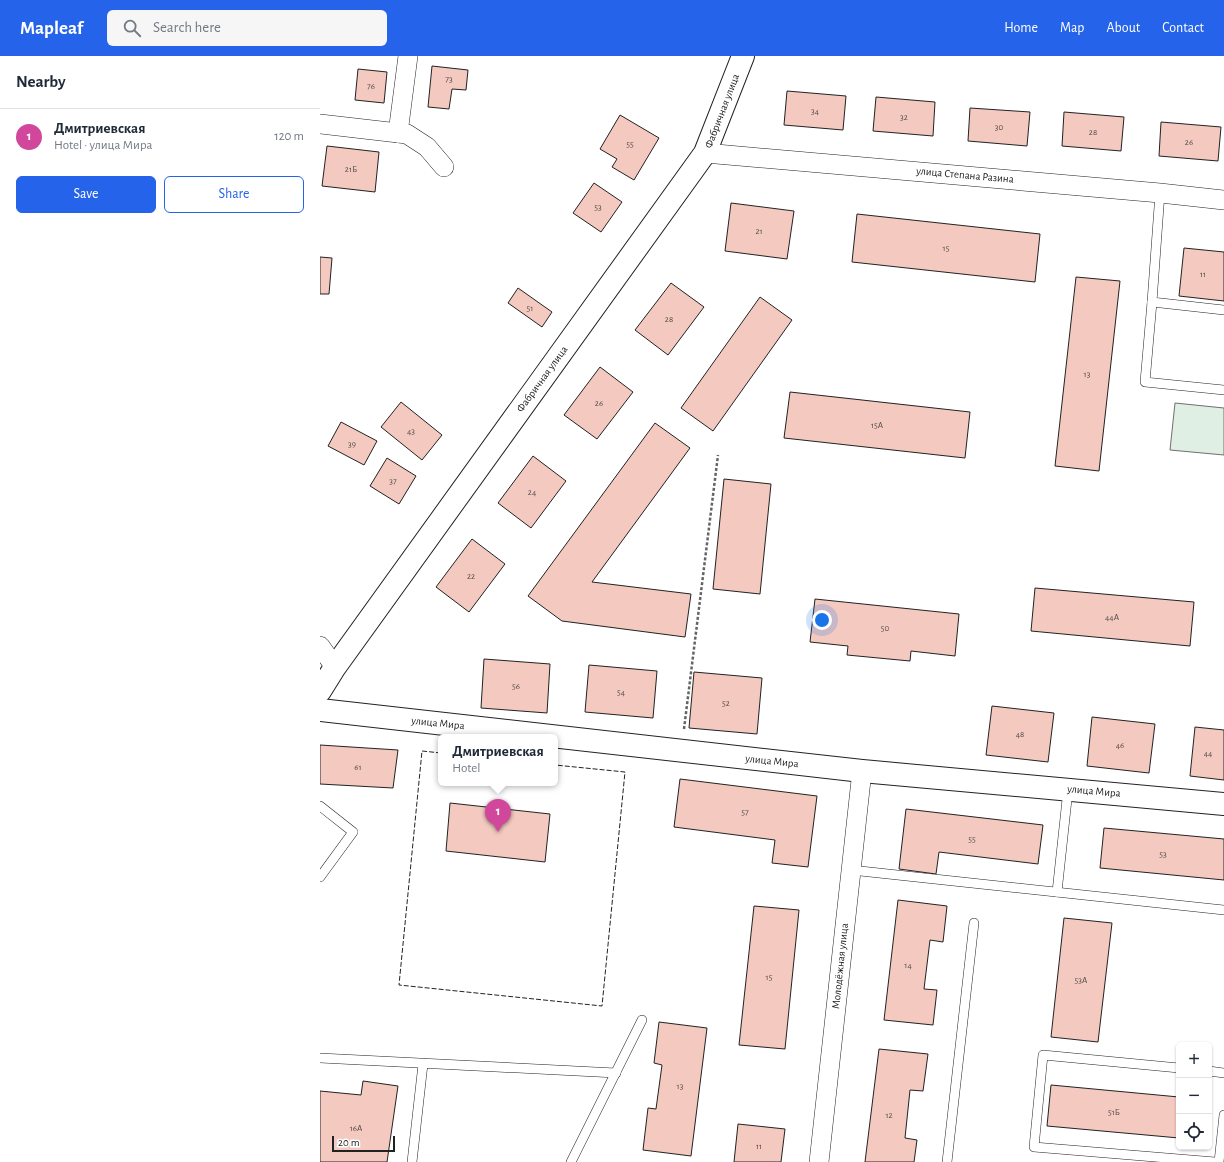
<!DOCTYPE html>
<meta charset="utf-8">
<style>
:root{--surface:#fff;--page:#f6f6f7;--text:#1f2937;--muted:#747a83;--line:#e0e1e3;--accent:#2563eb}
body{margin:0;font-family:"Alegreya Sans",sans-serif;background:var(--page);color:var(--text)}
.controls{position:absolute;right:12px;bottom:12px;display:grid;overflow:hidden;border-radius:6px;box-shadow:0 1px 3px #0004}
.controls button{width:36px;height:36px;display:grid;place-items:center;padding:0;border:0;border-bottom:1px solid var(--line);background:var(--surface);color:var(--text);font:20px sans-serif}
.scale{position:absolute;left:12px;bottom:10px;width:63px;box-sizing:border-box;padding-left:4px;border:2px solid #222;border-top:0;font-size:11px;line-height:14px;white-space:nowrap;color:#222;-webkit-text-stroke:3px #fff;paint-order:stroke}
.you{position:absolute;left:502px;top:564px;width:14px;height:14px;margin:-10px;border:3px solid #fff;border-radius:50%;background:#1a73e8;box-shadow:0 0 0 6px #1a73e833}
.badge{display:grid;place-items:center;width:26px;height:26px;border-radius:50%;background:var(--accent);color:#fff;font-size:13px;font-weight:700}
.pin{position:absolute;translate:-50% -33px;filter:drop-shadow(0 1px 2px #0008)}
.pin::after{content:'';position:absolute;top:21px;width:14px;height:12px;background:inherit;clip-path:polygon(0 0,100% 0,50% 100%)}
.popup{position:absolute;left:118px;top:678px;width:120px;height:52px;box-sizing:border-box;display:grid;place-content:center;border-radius:6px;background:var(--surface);filter:drop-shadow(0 1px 3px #0005);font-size:13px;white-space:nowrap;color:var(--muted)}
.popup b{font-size:15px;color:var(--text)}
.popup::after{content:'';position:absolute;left:50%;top:100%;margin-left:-8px;border:8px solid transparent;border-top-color:var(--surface)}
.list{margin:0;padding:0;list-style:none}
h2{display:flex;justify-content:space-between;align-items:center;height:52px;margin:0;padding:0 16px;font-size:17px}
h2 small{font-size:13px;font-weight:400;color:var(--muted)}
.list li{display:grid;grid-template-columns:26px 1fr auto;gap:12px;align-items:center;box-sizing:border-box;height:56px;padding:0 16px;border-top:1px solid var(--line)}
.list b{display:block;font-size:15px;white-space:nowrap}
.list p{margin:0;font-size:13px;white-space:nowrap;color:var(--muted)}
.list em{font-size:13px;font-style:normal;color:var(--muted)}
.actions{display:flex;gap:8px;padding:12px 16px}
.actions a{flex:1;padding:9px 0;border:1px solid var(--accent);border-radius:6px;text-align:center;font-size:14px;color:var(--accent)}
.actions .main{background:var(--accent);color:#fff}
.icon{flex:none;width:22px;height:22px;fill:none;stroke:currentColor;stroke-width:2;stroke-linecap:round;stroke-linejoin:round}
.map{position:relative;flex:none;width:904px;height:1106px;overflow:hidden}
header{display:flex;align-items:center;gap:24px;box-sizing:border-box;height:56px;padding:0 20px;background:var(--accent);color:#fff}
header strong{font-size:19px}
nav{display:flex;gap:22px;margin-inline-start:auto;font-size:14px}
.search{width:280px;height:36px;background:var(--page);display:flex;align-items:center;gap:10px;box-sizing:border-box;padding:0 14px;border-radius:6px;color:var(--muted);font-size:15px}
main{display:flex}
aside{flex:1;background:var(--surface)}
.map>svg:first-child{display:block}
</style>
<header>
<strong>Mapleaf</strong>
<div class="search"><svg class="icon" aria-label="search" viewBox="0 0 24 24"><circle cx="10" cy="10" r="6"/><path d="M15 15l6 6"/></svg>Search here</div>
<nav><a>Home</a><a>Map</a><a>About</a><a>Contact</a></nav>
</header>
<main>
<aside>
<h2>Nearby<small></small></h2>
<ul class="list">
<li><span class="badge" style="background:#d1479c">1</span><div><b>Дмитриевская</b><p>Hotel · улица Мира</p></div><em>120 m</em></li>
</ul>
<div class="actions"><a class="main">Save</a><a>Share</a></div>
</aside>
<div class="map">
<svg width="904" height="1106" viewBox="0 0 904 1106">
<rect width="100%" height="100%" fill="#fff"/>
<polygon fill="#e0efe3" stroke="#6f6f6f" points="855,347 904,352 904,399 850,394"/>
<g fill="#f3c9c0" stroke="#222">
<polygon points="112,10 148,14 146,34 132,33 129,53 108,51"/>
<polygon points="38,13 67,16 64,47 35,44"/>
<polygon points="467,35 526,40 523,74 464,69"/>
<polygon points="556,41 615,46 613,80 553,75"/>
<polygon points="650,52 710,56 707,90 648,85"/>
<polygon points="744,56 804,61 801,95 742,90"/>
<polygon points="300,59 339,82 314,124 292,111 297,103 280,93"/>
<polygon points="841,66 901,71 898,105 839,100"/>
<polygon points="7,90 59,96 55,136 2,130"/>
<polygon points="274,127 302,146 281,176 253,157"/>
<polygon points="411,147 474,155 467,203 405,195"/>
<polygon points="537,158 720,178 715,226 532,206"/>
<polygon points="864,192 904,196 904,245 859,240"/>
<polygon points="0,201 12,202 9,238 0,238"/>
<polygon points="756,221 800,225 779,415 735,410"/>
<polygon points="351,227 384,251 348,299 315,274"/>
<polygon points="198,232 232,256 222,271 188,247"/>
<polygon points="440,241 472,264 393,375 361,352"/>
<polygon points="280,311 313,336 277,383 244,359"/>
<polygon points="470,336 650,356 645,402 464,382"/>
<polygon points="81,346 122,379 102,404 61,371"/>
<polygon points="21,366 57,385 44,409 8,390"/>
<polygon points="335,367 370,392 272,526 371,538 365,581 242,565 208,540"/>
<polygon points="213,400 246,425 211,472 178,447"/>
<polygon points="67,402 96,420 79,448 50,430"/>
<polygon points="404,423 451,428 440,538 393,533"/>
<polygon points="152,483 185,508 149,556 116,531"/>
<polygon points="715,532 874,546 870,590 711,575"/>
<polygon points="495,543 639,558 635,600 591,595 590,605 527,599 528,590 490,586"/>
<polygon points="164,603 230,608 227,657 161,652"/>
<polygon points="269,609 337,615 333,662 265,656"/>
<polygon points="374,616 442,622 437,678 369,672"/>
<polygon points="672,650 734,657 728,706 666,699"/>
<polygon points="772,661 835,668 829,717 767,710"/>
<polygon points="875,671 904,674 904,724 870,720"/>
<polygon points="0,689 78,694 73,732 0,728"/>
<polygon points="360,723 497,740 488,811 452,807 455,784 354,771"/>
<polygon points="130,747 230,758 225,806 126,795"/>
<polygon points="586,753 723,769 718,808 619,796 616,818 579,813"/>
<polygon points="784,772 904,783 904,824 780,812"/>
<polygon points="578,844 627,850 623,886 610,884 604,933 617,934 613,969 564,964"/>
<polygon points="434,850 479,854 465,993 419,989"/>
<polygon points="744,862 792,867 778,986 731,981"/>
<polygon points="339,966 387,972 371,1100 323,1094 328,1052 336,1053 342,1009 334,1007"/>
<polygon points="559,993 608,998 603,1035 590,1034 585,1082 597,1084 594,1106 545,1106"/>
<polygon points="43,1025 78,1030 67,1106 0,1106 0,1035 41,1039"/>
<polygon points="731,1029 859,1041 859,1082 727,1070"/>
<polygon points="418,1068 465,1073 461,1106 414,1106"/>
</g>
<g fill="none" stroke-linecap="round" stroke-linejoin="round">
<defs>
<g id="lane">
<polyline points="840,137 832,246 904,254"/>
<polyline points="832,246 825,326 904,334"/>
<polyline points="0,750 33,776 0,821"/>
<polyline points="531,814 904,854"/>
<polyline points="737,836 748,734"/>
<polyline points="0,1002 296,1017"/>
<polyline points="859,1012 723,999 714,1091 895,1106"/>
<polyline points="889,1015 904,1017"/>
<polyline points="92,1106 103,1008"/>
<polyline points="251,1106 322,964"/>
<polyline points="627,1106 654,867"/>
<polyline points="899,1106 904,1059"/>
</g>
<g id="street">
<polyline points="0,68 87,78 107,91 124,111"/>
<polyline points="78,77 88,0"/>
<polyline points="385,97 840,137 904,144"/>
<polyline points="0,590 15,611"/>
<polyline points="499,1106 542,715"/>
</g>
<g id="secondary">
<polyline points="0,635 15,611 385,97 423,0"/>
<polyline points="0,654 542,715 904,748"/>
</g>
</defs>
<use href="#lane" stroke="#222" stroke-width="10"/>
<use href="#street" stroke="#222" stroke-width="20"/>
<use href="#secondary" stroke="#222" stroke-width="24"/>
<polyline stroke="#646464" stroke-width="2.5" stroke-dasharray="3 2" stroke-linecap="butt" points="364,673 398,399"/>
<use href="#lane" stroke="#fff" stroke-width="9"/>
<use href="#street" stroke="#fff" stroke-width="19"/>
<use href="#secondary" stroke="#fff" stroke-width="22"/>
<polyline stroke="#222" stroke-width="1" stroke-dasharray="5 2" stroke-linecap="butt" points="121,697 102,695 79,929 282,950 305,716 235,709"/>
</g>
<g text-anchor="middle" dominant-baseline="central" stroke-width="3" stroke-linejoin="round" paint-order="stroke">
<g font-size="9" fill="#564c4a">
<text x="129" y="23">73</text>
<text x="51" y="30">76</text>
<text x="495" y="55">34</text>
<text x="584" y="61">32</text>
<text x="679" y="71">30</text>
<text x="773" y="76">28</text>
<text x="869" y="86">26</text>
<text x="310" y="88">55</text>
<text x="31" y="113">21Б</text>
<text x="278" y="151">53</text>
<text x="439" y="175">21</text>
<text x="626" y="192">15</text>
<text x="883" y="218">11</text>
<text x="210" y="252">51</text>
<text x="349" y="263">28</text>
<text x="767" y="318">13</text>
<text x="279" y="347">26</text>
<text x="557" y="369">15А</text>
<text x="91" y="375">43</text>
<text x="32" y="388">39</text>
<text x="73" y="425">37</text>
<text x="212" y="436">24</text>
<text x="151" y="520">22</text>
<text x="792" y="561">44А</text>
<text x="565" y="572">50</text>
<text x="196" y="630">56</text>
<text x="301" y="636">54</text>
<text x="406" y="647">52</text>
<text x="700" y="678">48</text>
<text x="800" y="689">46</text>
<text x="888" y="697">44</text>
<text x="38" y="711">61</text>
<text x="425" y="756">57</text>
<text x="652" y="783">55</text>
<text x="843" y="798">53</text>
<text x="588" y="909">14</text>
<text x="449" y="921">15</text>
<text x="761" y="924">53А</text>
<text x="360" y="1030">13</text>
<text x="794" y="1056">51Б</text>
<text x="569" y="1059">12</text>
<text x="36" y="1072">16А</text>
<text x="439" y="1090">11</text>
</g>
<g font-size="11" fill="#222" stroke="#fff">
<text transform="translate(402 55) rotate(-69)">Фабричная улица</text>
<text transform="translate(645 119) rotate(5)">улица Степана Разина</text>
<text transform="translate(222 323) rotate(-54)">Фабричная улица</text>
<text transform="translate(118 667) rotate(6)">улица Мира</text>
<text transform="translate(452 705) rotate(6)">улица Мира</text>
<text transform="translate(774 735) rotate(5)">улица Мира</text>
<text transform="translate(520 910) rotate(-84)">Молодёжная улица</text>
</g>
</g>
</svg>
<div class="controls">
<button>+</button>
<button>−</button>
<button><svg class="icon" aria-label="locate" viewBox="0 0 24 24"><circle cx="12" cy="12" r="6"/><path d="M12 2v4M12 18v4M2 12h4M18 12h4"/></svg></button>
</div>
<div class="scale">20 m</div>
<div class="you"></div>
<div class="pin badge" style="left:178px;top:776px;background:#d1479c">1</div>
<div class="popup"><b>Дмитриевская</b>Hotel</div>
</div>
</main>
